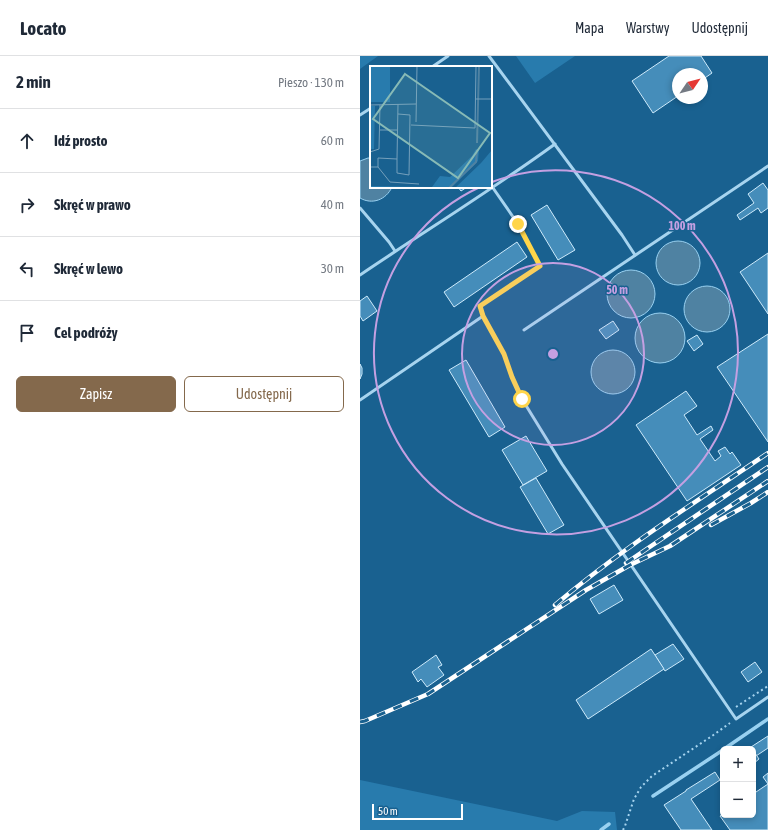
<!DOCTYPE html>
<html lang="pl">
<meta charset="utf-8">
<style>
:root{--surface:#fff;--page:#f2f2f3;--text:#1f2937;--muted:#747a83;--line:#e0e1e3;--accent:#84694c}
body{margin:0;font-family:"Asap Condensed",sans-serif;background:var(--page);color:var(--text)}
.controls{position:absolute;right:12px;bottom:12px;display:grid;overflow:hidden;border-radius:6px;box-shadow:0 2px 6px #0003}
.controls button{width:36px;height:36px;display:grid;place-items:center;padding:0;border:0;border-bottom:1px solid var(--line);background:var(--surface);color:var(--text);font:20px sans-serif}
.compass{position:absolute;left:312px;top:12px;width:36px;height:36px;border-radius:50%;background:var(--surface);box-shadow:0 2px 6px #0003;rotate:55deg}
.scale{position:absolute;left:12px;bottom:10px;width:91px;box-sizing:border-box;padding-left:4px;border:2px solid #fff;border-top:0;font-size:11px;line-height:14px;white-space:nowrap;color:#fff;-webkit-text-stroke:3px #196190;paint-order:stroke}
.stop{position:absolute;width:12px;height:12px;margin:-9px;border:3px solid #ffd54a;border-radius:50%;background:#fff}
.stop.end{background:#ffd54a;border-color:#fff;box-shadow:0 1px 4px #0008}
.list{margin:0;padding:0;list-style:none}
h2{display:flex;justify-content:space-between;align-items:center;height:52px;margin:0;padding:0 16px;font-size:17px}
h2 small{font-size:13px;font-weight:400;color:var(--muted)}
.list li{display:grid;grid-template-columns:26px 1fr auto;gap:12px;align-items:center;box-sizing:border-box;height:64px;padding:0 16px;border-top:1px solid var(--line)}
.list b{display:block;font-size:15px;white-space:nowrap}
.list em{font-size:13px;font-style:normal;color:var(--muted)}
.actions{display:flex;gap:8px;padding:12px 16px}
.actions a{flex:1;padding:9px 0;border:1px solid var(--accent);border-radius:6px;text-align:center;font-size:14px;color:var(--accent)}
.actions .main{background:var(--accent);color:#fff}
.icon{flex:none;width:22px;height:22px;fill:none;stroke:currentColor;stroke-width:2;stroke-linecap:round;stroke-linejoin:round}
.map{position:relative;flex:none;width:408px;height:774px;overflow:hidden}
header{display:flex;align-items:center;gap:24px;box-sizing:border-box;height:56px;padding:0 20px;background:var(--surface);border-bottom:1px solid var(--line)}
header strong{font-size:19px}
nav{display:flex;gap:22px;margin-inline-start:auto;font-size:14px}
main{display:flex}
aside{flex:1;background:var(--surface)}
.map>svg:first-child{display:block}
</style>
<header>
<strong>Locato</strong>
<nav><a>Mapa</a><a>Warstwy</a><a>Udostępnij</a></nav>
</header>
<main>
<aside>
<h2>2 min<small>Pieszo · 130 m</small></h2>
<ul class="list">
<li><svg class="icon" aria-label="ahead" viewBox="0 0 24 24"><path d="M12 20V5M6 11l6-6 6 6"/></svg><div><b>Idź prosto</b></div><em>60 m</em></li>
<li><svg class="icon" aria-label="right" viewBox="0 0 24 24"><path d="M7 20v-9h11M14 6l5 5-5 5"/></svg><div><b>Skręć w prawo</b></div><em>40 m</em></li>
<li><svg class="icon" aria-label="left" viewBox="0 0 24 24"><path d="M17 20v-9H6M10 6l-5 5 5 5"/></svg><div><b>Skręć w lewo</b></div><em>30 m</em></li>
<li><svg class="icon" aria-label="arrive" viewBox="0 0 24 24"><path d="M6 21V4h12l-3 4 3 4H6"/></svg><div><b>Cel podróży</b></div></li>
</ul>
<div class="actions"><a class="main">Zapisz</a><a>Udostępnij</a></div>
</aside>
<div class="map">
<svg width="408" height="774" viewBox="0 0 408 774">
<rect width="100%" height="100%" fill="#196190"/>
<g fill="#287bad">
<polygon points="0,0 18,0 0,13"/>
<polygon points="156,0 215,0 175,27"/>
<polygon points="0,724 197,765 222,755 255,756 257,774 0,774"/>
</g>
<g fill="#4f82a2" stroke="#99d1f1">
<path d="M8 102H11V131H32C26 144 12 149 0 142V105Z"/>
<circle cx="318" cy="207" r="22"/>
<circle cx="271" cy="238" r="24"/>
<circle cx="347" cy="253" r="23"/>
<circle cx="300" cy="282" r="25"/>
<circle cx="253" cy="316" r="22"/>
</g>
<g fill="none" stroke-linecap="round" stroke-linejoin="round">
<g stroke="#99d1f1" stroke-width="3.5">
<polyline points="364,693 408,663"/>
<polyline points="293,740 363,694"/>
<polyline points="241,774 249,768"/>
</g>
</g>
<g fill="#458dba" stroke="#cdeafb">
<polygon points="309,0 341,0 352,17 342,24 342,18 318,18 318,40 293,57 272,25"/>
<polygon points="403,127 408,134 408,152 401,157 398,152 380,164 377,159 394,147 388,138"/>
<polygon points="98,131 107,131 101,135"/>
<polygon points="187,149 215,194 198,204 171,159"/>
<polygon points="157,186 167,201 94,251 84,236"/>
<polygon points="408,197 408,258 380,216"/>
<polygon points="7,240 17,255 3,265 0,260 0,245"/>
<polygon points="253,265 259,274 246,283 239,274"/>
<polygon points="408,278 408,386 357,311"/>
<polygon points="337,279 343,288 334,295 327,285"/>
<polygon points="106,304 145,371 129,381 89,314"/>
<polygon points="0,308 2,312 2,318 0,323"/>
<polygon points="326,335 337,350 324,359 337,379 351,370 353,374 340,383 355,405 361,400 358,395 365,391 370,398 372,396 381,409 327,445 276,369"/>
<polygon points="166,380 187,415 163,429 142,394"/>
<polygon points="176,422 204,469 188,478 160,431"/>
<polygon points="254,529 263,544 239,558 230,543"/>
<polygon points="313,588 324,603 305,615 295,599"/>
<polygon points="291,593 304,613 228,663 216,644"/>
<polygon points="76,599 82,609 78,611 84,619 67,631 61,623 58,626 52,616"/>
<polygon points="395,606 402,616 388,626 381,616"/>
<polygon points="408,680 408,692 396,700 391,691"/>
<polygon points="393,694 399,703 393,708"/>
<polygon points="355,716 360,724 331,743 352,774 321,774 304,749 326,735 326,734"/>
<polygon points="408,717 408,728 403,721"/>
<polygon points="408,728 408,774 370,774 360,760 363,758 363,759 393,759 393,738"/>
</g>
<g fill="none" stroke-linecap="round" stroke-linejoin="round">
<g stroke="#a7d4ef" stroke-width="2" stroke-dasharray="2 3" stroke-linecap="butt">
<polyline points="376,651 408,630"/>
<polyline points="263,774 265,770 274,743 281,731 292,720 352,680 370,667"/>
</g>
<g stroke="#a7d4ef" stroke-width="3">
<polyline points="129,0 262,179 275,199"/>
<polyline points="72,11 88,0"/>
<polyline points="0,59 11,52"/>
<polyline points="133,132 158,168 180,210 120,250 123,260 144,298 152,321 162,343 202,408 376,663 408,641"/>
<polyline points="0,152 29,186 35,195"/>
<path d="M0 219C65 175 132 134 195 88"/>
<polyline points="164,274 408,110"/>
<polyline points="0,344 123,260"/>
</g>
<defs>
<g id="rail">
<polyline points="351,469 391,447 408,436"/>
<polyline points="266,507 408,411"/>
<path d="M195 549C262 492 336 446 408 397"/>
<polyline points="0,666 5,665 68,638 226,534 270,509 310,490 408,425"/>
</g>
</defs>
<use href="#rail" stroke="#fff" stroke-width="4.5"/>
<use href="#rail" stroke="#196190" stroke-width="3" stroke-dasharray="9" stroke-linecap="butt"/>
</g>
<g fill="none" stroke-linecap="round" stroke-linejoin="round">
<polyline stroke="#ffd54a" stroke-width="5" points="158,168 180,210 120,250 123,260 144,298 152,321 162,343"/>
</g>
<circle cx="193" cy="298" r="91" fill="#c4a0e2" fill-opacity=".12"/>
<g fill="none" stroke="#c4a0e2" stroke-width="2">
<circle cx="193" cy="298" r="91"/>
<path d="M132 126A182 182 0 1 1 120 131"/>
</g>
<g transform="translate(10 10)">
<rect width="122" height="122" fill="#196190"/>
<path d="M0 0H20V36H0ZM0 40H5L4 83H0ZM106 83 109 84 108 95 81 122H0V120L62 121 70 110 80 111 102 90ZM122 84V122H85L111 97Z" fill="#287bad"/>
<path fill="none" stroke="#4f82a2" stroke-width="2" d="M107 77 109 0M79 122 106 96 107 84"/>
<path fill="none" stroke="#75a0bc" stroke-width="1" d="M106 33H122M0 39 46 38M46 56 47 0M41 59 105 62 106 0M10 64H27M0 86 9 83 10 39M27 93V107L39 109 40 49 28 48M0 101H8V92L27 93 28 38M8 101 20 116 49 118"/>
<path fill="#87bab6" fill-opacity="0.15" stroke="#87bab6" stroke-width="2" d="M35 8 120 67 88 112 3 53Z"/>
<rect width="122" height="122" fill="none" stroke="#fff" stroke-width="2"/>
</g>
<circle cx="193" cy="298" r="6" fill="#c4a0e2" stroke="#196190" stroke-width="2"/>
<g font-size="12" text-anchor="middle" font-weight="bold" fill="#c4a0e2" stroke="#196190" stroke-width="3" stroke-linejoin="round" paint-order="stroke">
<text x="322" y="174">100 m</text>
<text x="257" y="238">50 m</text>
</g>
</svg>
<div class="controls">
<button>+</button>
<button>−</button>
</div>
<svg class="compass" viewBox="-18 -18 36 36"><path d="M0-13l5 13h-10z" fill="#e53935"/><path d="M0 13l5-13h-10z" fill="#747a83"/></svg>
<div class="scale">50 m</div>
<div class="stop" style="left:162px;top:343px"></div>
<div class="stop end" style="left:158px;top:168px"></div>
</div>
</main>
